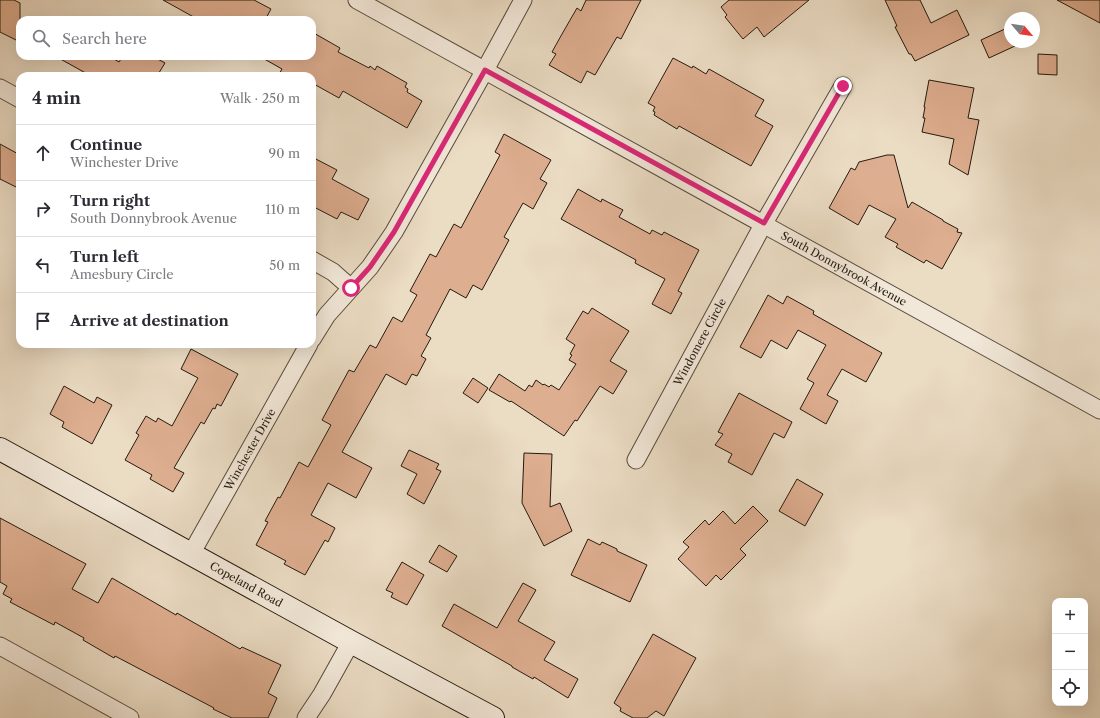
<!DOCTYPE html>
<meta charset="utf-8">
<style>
:root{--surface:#fff;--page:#f7f7f7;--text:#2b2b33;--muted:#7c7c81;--line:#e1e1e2}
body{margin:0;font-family:"Libre Caslon Text",serif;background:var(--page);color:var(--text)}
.controls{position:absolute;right:12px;bottom:12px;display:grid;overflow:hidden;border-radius:8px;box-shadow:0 4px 16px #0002}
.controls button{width:36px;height:36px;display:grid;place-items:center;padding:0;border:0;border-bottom:1px solid var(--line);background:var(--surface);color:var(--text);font:20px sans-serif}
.compass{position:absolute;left:1004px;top:12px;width:36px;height:36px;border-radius:50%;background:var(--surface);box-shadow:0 4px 16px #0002;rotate:119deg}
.stop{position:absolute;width:12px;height:12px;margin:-9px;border:3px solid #db2777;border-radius:50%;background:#fff}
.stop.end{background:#db2777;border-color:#fff;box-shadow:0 1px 4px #0008}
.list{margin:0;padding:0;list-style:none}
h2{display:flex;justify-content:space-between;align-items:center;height:52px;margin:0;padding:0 16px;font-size:17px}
h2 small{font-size:13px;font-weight:400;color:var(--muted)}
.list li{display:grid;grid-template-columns:26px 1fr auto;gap:12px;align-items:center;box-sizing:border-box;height:56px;padding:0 16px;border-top:1px solid var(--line)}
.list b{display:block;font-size:15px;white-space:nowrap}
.list p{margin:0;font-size:13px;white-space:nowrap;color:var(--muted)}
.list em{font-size:13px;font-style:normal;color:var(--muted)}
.icon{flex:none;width:22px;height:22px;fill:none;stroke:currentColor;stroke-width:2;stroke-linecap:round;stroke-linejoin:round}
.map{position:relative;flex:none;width:1100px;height:718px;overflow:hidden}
.search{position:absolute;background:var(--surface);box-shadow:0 4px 16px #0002;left:16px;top:16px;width:300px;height:44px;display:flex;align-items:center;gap:10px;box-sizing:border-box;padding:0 14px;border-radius:12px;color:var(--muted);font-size:15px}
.panel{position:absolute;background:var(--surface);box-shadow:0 4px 16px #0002;left:16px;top:72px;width:300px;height:276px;border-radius:12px}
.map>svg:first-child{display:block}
</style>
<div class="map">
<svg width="1100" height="718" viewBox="0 0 1100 718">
<rect width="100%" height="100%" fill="#ebdcc4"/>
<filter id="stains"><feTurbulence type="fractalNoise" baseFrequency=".005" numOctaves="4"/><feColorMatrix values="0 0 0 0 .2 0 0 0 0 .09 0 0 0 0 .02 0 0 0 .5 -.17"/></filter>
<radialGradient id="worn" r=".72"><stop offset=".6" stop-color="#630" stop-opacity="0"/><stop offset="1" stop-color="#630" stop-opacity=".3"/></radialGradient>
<g fill="#deae90" stroke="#251b0e">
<polygon points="0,0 14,0 20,3 20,42 0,32"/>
<polygon points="163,0 254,0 271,9 265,20 199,20"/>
<polygon points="586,0 641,0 621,39 617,37 595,75 587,71 581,83 549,65 556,54 552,52 562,34 577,8 581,11"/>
<polygon points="729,0 809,0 764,37 757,27 743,39 725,17 727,15 721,7"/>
<polygon points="885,0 920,0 931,23 957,10 969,35 915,61 911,54 909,54 895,27 897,26"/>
<polygon points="1057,0 1100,0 1100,23"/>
<polygon points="1007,28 1010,35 1010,42 1013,42 1015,46 989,58 981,40"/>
<polygon points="312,32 340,48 338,52 369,68 370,66 375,70 377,66 407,83 405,87 408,89 407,92 422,101 407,128 343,91 339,98 312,83 312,76 278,76 282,69 259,56 312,56"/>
<polygon points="1038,54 1057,55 1057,75 1038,74"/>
<polygon points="55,56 109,56 119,62 123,56 152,56 165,63 157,76 91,76"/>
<polygon points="673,58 692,68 693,66 706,74 709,69 764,100 755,116 773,126 751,166 679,126 677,129 654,115 655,112 653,111 655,107 648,103"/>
<polygon points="929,80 974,88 968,118 979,120 968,175 949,164 954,139 922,132 925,118 923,118 925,107 924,107"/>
<polygon points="504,134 551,160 540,179 547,183 533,209 523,203 504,237 509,240 482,290 473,285 466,298 450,289 426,335 431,338 421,356 426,359 417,376 412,374 406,385 386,374 342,452 372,468 356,498 328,483 311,515 335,528 328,542 325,540 305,575 284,564 286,561 256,545 268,522 265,521 278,497 280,498 299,462 308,467 331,425 322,420 349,370 354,372 370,345 376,348 393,317 402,322 417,295 410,291 430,254 436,257 454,224 461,228 500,155 495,152"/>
<polygon points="0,144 20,155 20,189 0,179"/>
<polygon points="887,155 894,155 908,208 912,202 943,220 943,221 958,229 957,232 962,233 942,269 926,260 924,263 896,247 898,244 885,237 896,219 869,205 858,225 829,208 851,168 855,170 859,162"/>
<polygon points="312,157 337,170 332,179 369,199 358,220 341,212 337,219 312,206"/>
<polygon points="578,189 601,202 602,199 623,210 619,217 650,234 652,230 662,235 664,232 699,250 678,291 682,293 671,314 652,304 665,279 635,263 636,260 561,219"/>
<polygon points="768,295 783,304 787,296 814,311 813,314 882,353 866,382 842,369 827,395 838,401 826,424 800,409 814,383 807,379 826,345 798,330 787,349 771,340 761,358 740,347"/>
<polygon points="592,308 629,331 610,361 627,371 613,394 600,386 577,421 575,420 564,436 511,401 510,402 489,390 499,374 525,391 529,385 532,387 536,380 543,385 544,384 549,387 551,385 559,390 576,364 569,360 572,355 570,354 575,345 566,339 583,311 588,314"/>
<polygon points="191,349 238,374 221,406 217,404 215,409 213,408 204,424 201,422 174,468 184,473 173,492 150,479 152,475 125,460 139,435 136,433 146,416 156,422 158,418 172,426 198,378 181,369"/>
<polygon points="473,378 488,388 478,403 463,393"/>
<polygon points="64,386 94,403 97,397 112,405 92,444 62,427 64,422 50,414"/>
<polygon points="739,393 792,422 784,438 774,433 752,475 728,462 732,454 715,445 723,434 718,432"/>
<polygon points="409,450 439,464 436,469 441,471 424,504 407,494 417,474 401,466"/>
<polygon points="524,453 552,454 550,507 560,503 572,531 544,546 522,503"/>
<polygon points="797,479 823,494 805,526 779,511"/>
<polygon points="753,506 768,521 740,549 746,555 721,580 716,575 706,586 678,559 689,547 683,542 705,520 709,525 723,511 735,524"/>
<polygon points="0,518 86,564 72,589 98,603 112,578 176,615 177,613 240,649 242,647 281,665 268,693 277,698 268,718 232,718 213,709 214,708 115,656 114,658 83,640 84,638 55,622 54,625 10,602 12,599 3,594 7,586 0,582"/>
<polygon points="588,539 600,545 602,542 617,549 617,551 647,565 630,602 571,575"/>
<polygon points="439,545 457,556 447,572 429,562"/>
<polygon points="402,562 424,575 407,605 391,597 393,593 386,590"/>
<polygon points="523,583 536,590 518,621 555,642 544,660 578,679 568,698 534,677 533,679 512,667 512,666 442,626 454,604 497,628"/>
<polygon points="653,634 696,658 664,716 656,711 647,718 633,718 620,711 621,708 614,703"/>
</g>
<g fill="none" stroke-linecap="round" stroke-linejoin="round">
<defs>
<g id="street">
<path id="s1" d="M357 0 1100 410"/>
<polyline points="0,88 20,99"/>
<polyline points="312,260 333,272 351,288"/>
<polyline points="312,339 327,315 370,267 394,232 485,70 523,0"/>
<path id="s2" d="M636 460 764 223 843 86"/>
<path id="s3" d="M191 554 309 344"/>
<polyline points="0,646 130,718"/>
<polyline points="306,718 322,694 351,642"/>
</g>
<g id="secondary">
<path id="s4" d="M0 449 351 642 493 718"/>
</g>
</defs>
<use href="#street" stroke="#564b3c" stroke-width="19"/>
<use href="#secondary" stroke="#251b0e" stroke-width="24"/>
<use href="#street" stroke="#f2e8d9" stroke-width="17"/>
<use href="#secondary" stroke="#f2e8d9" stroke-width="22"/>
</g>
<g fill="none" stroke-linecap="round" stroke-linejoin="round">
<polyline stroke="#db2777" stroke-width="5" points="351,288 370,267 394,232 485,70 764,223 843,86"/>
</g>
<g text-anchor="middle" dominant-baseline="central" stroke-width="3.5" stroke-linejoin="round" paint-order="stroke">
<g font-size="11" fill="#251b0e" stroke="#f2e8d9">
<text stroke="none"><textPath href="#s1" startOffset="556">South Donnybrook Avenue</textPath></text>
<text stroke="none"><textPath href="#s2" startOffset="134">Windomere Circle</textPath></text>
<text stroke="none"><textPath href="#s3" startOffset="120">Winchester Drive</textPath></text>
<text stroke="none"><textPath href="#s4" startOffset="281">Copeland Road</textPath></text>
</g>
</g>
<rect width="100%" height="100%" filter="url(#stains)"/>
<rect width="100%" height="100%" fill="url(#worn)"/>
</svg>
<div class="controls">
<button>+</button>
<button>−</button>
<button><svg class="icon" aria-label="locate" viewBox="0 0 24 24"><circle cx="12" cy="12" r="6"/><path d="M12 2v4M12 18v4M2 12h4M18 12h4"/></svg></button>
</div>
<svg class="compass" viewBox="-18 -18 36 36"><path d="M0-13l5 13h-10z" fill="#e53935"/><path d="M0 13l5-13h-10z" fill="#7c7c81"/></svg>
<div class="stop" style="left:351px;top:288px"></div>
<div class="stop end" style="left:843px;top:86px"></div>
<div class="search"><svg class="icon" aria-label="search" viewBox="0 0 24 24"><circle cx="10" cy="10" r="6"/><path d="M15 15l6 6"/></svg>Search here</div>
<section class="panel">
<h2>4 min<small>Walk · 250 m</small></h2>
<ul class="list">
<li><svg class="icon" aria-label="ahead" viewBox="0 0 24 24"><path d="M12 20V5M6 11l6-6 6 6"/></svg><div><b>Continue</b><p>Winchester Drive</p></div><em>90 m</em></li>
<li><svg class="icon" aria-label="right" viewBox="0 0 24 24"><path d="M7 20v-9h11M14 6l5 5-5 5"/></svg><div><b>Turn right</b><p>South Donnybrook Avenue</p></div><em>110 m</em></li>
<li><svg class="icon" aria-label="left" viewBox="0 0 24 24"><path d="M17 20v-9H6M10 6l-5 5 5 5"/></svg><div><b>Turn left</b><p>Amesbury Circle</p></div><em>50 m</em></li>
<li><svg class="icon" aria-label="arrive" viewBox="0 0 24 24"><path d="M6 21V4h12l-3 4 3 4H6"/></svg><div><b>Arrive at destination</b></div></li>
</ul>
</section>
</div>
